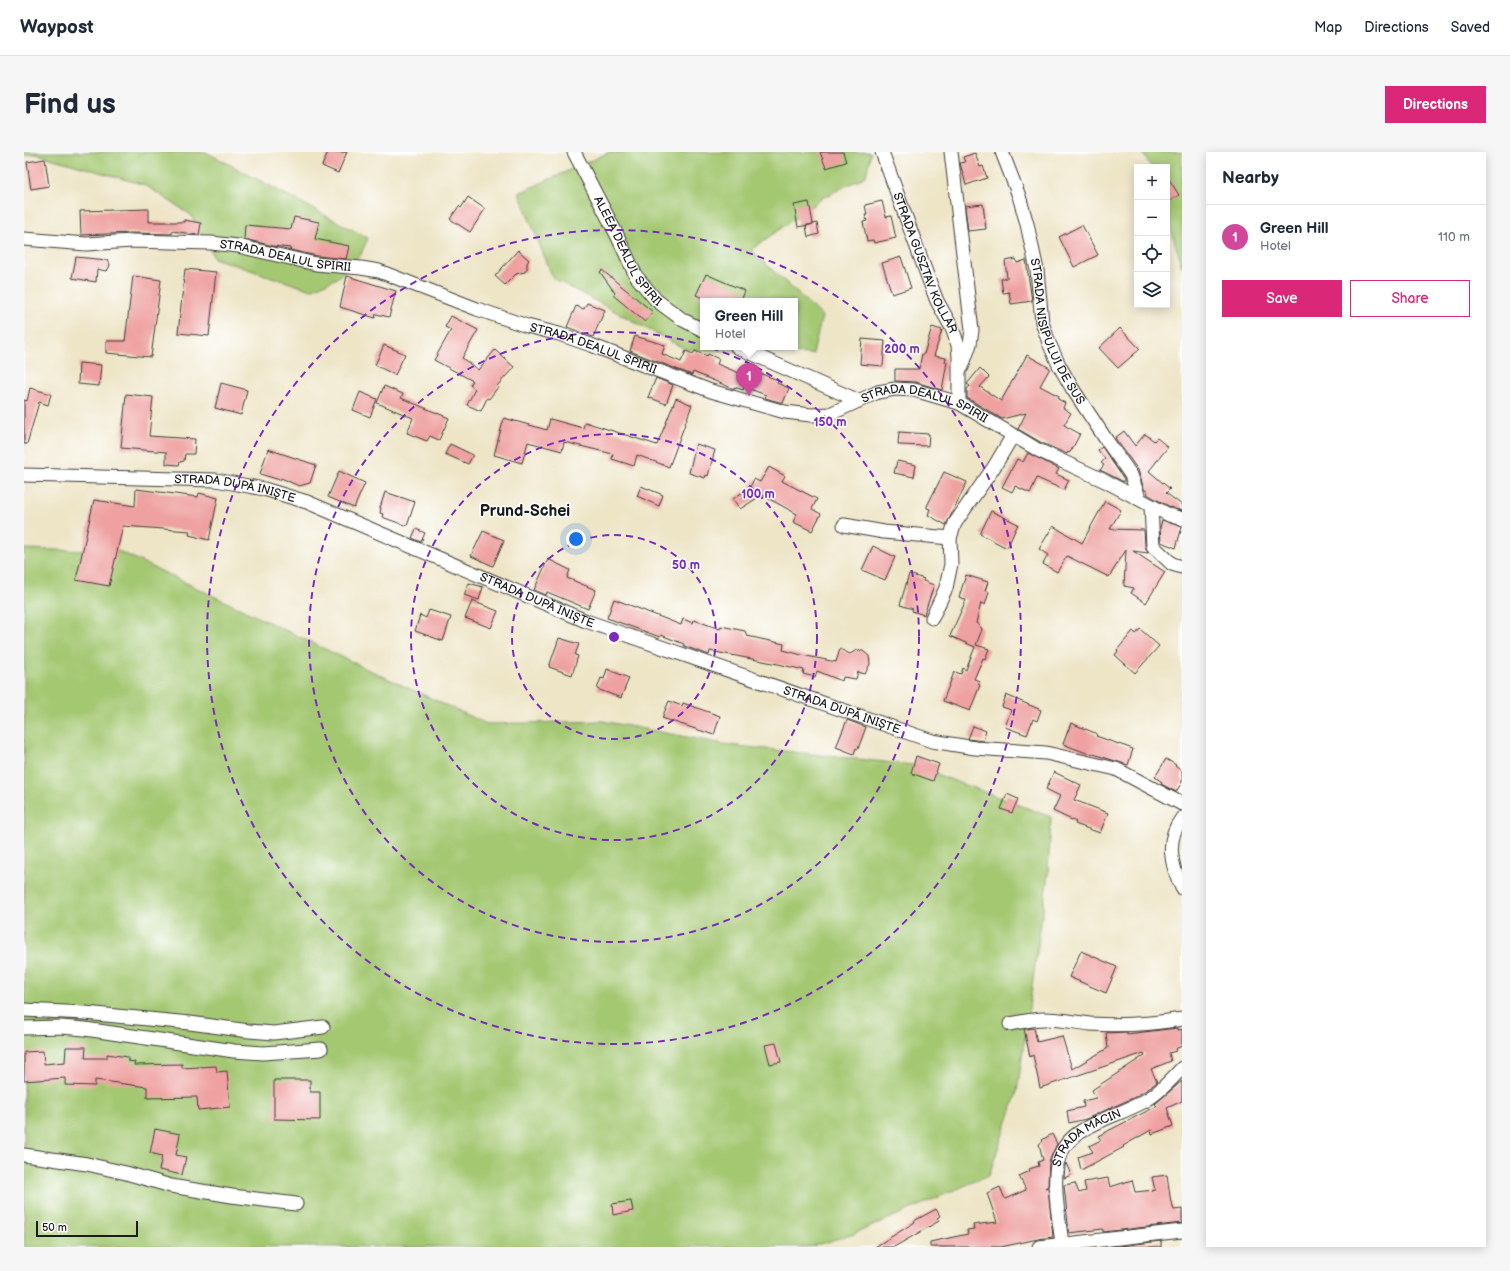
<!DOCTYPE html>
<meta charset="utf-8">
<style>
:root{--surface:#fff;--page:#f6f6f7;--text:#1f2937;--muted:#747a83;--line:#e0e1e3;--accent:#db2777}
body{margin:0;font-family:"Balsamiq Sans",sans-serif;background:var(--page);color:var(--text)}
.controls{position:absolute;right:12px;top:12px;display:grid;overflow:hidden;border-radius:0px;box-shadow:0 2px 10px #0003}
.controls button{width:36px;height:36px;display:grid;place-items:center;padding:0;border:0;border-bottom:1px solid var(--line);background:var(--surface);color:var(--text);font:20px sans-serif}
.scale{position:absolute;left:12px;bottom:10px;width:102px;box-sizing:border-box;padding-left:4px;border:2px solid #1c1c1c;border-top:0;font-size:11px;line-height:14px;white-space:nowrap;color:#1c1c1c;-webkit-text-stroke:3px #fff;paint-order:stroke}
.you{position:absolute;left:552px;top:387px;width:14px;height:14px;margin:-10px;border:3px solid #fff;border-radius:50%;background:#1a73e8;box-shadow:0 0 0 6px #1a73e833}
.badge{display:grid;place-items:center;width:26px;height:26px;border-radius:50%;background:var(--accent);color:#fff;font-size:13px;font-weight:700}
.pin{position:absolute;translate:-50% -33px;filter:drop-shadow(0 1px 2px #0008)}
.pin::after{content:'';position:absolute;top:21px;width:14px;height:12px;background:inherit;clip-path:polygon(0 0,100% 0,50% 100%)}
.popup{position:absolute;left:676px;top:146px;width:98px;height:52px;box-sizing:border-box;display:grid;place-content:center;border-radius:0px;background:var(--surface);filter:drop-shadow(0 1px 3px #0005);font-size:13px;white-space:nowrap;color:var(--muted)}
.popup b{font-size:15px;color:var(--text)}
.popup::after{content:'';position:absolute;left:50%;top:100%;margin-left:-8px;border:8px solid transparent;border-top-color:var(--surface)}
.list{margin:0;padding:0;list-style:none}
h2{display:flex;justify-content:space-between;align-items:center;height:52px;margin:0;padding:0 16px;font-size:17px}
h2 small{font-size:13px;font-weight:400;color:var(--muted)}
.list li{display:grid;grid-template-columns:26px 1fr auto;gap:12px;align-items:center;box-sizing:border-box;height:64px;padding:0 16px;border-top:1px solid var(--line)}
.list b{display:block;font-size:15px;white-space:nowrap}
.list p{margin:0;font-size:13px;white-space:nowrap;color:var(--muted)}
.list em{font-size:13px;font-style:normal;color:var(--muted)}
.actions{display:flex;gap:8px;padding:12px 16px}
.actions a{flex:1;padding:9px 0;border:1px solid var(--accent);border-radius:0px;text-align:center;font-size:14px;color:var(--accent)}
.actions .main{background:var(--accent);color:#fff}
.icon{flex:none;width:22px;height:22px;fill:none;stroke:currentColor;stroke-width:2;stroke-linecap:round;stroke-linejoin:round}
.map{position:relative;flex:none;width:1158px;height:1095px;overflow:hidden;border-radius:0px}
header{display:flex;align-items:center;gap:24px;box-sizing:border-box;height:56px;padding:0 20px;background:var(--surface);border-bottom:1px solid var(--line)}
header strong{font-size:19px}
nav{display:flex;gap:22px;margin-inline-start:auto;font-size:14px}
.intro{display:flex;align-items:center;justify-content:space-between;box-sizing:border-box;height:96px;padding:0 24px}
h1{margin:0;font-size:28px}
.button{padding:10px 18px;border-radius:0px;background:var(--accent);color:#fff;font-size:14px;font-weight:700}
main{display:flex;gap:24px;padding:0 24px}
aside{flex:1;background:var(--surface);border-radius:0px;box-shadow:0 2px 10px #0003}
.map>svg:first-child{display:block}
</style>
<header>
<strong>Waypost</strong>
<nav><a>Map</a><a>Directions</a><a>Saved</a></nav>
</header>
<div class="intro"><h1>Find us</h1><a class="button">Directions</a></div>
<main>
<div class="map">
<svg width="1158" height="1095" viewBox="0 0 1158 1095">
<rect width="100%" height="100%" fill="#fff"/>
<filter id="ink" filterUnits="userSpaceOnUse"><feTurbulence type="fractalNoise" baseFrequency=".025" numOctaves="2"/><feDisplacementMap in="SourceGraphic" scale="8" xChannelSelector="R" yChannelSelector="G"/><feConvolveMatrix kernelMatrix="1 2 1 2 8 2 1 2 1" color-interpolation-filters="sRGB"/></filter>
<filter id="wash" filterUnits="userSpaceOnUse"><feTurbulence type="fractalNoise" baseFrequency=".012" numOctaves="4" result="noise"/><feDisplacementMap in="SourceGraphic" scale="16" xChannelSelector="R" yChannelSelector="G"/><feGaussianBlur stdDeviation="0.9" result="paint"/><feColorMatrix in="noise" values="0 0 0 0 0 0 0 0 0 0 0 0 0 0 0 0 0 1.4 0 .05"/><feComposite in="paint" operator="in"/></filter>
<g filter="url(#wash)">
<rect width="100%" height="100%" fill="#eee5c7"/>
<g fill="#a4c872" stroke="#607247" fill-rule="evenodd">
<polygon points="0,0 182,0 344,86 336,104 313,126 287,138 190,106 167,63 121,33 12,2 0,4"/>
<path d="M586 0H847L842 24 800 45 727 98 798 164 789 202 661 197 529 126 495 41ZM679 149H771V195H679Z"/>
<polygon points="1118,0 1158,0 1158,115 1143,63 1143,15 1127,15"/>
<polygon points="0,397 97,400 343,517 463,572 578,569 705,593 888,613 1027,665 1024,722 993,940 965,1023 830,1082 785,1095 0,1095"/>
</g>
<g id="blocks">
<g fill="#eea1a0">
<polygon points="304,0 323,0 314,21 298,14"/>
<polygon points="796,0 819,0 822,10 802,16"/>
<polygon points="951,1 956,15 959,14 963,26 942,33 936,11 941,10 939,5"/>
<polygon points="21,7 25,34 7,37 3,10"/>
<polygon points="1143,24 1155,43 1143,51"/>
<polygon points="444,45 461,57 446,80 426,67 435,54 437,56"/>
<polygon points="858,49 862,65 867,64 872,86 850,91 849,88 843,89 839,70 843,69 841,63 843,63 841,53"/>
<polygon points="785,50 789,72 774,75 770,53"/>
<polygon points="959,52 962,77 944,79 941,54"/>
<polygon points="125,57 125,70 160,70 160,68 177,71 175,83 148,79 148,82 108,81 57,83 56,59"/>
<polygon points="270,65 295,70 291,87 325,94 322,107 293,104 266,98 266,96 249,94 220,87 221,73 267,77"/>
<polygon points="793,71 795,82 784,85 782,74"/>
<polygon points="1058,73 1074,103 1050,115 1035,85"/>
<polygon points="494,98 505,108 503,111 503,117 501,120 492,122 481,133 471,124"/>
<polygon points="52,105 83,108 86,112 85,116 82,119 73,117 72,130 48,126"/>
<polygon points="877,105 887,136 868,142 858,111"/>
<polygon points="992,107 993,111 1002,108 1008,149 987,152 985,140 979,141 977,127 983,126 981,109"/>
<polygon points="161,117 192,120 185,184 154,181"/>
<polygon points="578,118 629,160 621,170 589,143 591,141 576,120"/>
<polygon points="682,122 721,139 717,149 685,149 672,143"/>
<polygon points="109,124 137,128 127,205 82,201 82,189 101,189"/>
<polygon points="323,124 372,139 365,165 352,162 351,166 316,155"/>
<polygon points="563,151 581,158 569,185 543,175 552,154 560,157"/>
<polygon points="427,164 454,178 438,206 454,218 471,198 490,215 473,234 474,235 465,247 463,246 457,259 443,253 451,237 446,233 449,229 410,208 427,178 421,175"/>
<polygon points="908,175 918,178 910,204 922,206 921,210 923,210 918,238 892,230 871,229 871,217 895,217 898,202 900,202"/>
<polygon points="1096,176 1116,197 1094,216 1075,196"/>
<polygon points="611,184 641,193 638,202 657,210 662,199 669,202 671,199 683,204 684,202 695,207 693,212 732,228 735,221 754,228 753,231 765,236 759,251 741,246 742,243 720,235 719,238 710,235 710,237 669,220 668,223 606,199"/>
<polygon points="838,187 861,189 859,214 836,212"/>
<polygon points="360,193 381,202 371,223 351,213"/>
<polygon points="1003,203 1026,216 1016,234 1035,244 1034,247 1041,251 1039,256 1047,261 1040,273 1056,282 1047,299 1045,301 1044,300 1043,302 1018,291 994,277 1002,261 978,267 943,246 943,237 946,234 943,232 956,216 965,225 956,235 977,249"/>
<polygon points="55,211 77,213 75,234 54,232"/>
<polygon points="632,226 649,233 642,252 624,245"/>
<polygon points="197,231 223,238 217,263 191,256"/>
<polygon points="360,234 379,242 377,246 425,266 415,288 406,284 403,289 383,281 389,266 353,251"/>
<polygon points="6,236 27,242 24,253 15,250 3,292 0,292 0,248 3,249"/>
<polygon points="336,240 353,247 346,265 329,258"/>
<polygon points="102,242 129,245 125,284 171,287 170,302 161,302 160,309 156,310 155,313 142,312 142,300 97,296"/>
<polygon points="652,246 668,253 645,315 613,303 610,314 588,307 589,302 540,290 538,299 504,290 498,311 470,303 480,266 523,278 526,267 559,276 561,270 633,293"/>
<polygon points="1100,279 1111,294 1121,282 1130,289 1133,286 1144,295 1125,319 1146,337 1142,341 1158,353 1158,359 1148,356 1123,342 1124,340 1120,337 1114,318 1091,286"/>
<polygon points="875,280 905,282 904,294 876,293 874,292"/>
<polygon points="426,292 449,303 444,312 421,302"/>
<polygon points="672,292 691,298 684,324 682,323 681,326 665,321"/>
<polygon points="1078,295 1100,327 1100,330 1076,318 1080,313 1077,311 1081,307 1074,298"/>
<polygon points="244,297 292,313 286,331 275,334 257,326 256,328 236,322"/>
<polygon points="1004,301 1035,317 1032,322 1045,328 1040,338 1013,326 1006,341 991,334 988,340 978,335 993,307 999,310"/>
<polygon points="873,309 892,313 890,325 870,321"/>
<polygon points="745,315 761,324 758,329 793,347 788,357 797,362 788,379 769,370 773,362 738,343 716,357 709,347 726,335 730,327 736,330"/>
<polygon points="315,319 341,331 330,356 304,345"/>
<polygon points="920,320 943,330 922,373 904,363 906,357 903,356 903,354"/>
<polygon points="617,334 639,343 635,354 613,344"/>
<polygon points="112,337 174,345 175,341 194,346 185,388 165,383 166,379 99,374 85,434 52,428 70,348 111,354"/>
<polygon points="361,340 391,350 383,374 358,365 359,362 356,361 357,356 356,356"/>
<polygon points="1081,349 1097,358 1086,377 1120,378 1121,394 1124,401 1109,399 1141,420 1122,451 1107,441 1110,436 1100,434 1102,398 1085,425 1043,404 1033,420 1019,412 1024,403 1015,397 1029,374 1058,391"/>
<polygon points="967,359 994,372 983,396 956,382"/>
<polygon points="1138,368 1158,375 1152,396 1137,390 1136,376"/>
<polygon points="392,377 401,381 397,390 388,386"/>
<polygon points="459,379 480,388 469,414 447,404"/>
<polygon points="849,394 871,405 861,428 838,418"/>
<polygon points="524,407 546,418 543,426 572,438 564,457 523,440 522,443 510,438"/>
<polygon points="885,422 900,427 899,429 910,433 900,463 888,459 889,457 876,453"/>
<polygon points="942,423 964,430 961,439 965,440 961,453 957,451 952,471 955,473 958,477 952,493 965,497 961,507 959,506 950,527 956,529 954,532 956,533 946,559 919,549 929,523 931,520 937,522 939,516 942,518 951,495 926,484 942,448 935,445"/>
<polygon points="445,431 459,435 455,448 440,443"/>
<polygon points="590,447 657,473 659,467 669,471 670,468 696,477 697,474 721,479 723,484 760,492 759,498 778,503 812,510 816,497 826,502 833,498 839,499 845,504 846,512 841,522 834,520 832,527 819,525 818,529 793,519 791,525 779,522 780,518 754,512 686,499 685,503 660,494 660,492 637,483 636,485 583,466"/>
<polygon points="448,449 474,459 467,476 441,466"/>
<polygon points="405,458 427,465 419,489 391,479 396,463 402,466"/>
<polygon points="1116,477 1135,494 1111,521 1091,503 1094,499 1093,498 1109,479 1112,482"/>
<polygon points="535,486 555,492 551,503 554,504 548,523 525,515"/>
<polygon points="583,517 605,526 597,546 573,537 577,526 580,527"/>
<polygon points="982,543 1017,558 1013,569 1009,567 1003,583 981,575 987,558 978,555"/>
<polygon points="645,549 658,554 659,551 696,564 690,583 638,566"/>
<polygon points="823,568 842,575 834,597 832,596 830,602 812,595"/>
<polygon points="1047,571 1071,581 1073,583 1072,584 1109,597 1104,613 1066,601 1065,602 1039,592"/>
<polygon points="949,574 962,579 959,589 944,587"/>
<polygon points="892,604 915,612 909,629 887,621"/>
<polygon points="1142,607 1152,613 1151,614 1158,619 1158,630 1152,640 1137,632 1138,630 1131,625"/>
<polygon points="1030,620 1057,633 1050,648 1084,661 1076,681 1051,672 1052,670 1029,659 1036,644 1022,637"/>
<polygon points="983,642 994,647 988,661 977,657"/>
<polygon points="1057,799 1093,815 1082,841 1045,825"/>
<polygon points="1010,876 1013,890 1038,884 1048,917 1084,896 1082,881 1103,880 1103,882 1153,876 1153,878 1158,877 1158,894 1151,897 1152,899 1145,901 1147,909 1127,917 1133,930 1124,937 1109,946 1062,967 1045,971 1043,959 1060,955 1059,949 1072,946 1068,938 1121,903 1120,901 1016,936 1009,903 1006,905 1000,877"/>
<polygon points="752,891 757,910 746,912 741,893"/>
<polygon points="42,895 62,895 61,906 83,906 83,902 104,905 104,909 111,910 110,913 158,912 158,916 192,914 193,920 203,919 206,955 174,958 173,945 123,946 123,935 71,928 71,934 41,933 41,926 0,929 0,900 19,899 20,912 41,910"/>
<polygon points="250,928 286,928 286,940 296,940 296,968 250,967"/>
<polygon points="1158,929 1158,949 1143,956 1149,974 1128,982 1127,978 1099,994 1100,995 1057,1018 1054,1005 1069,1000 1065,994 1077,988 1074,984 1133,954 1131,952"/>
<polygon points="131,977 156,982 152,1003 162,1005 158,1023 135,1018 138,1004 126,1001"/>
<polygon points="1028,982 1033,992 1025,1009 1024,1034 1021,1036 1024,1035 1029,1085 1014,1087 977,1095 906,1095 906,1090 944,1082 943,1078 950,1077 949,1073 973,1070 963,1041 976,1035 981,1047 1002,1038 995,1024 1006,1019 1005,1017 1015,1014 1014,1010 1019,1008 1015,992 1019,989 1018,988"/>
<polygon points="1042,1011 1047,1023 1040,1026 1041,1014"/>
<polygon points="1143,1023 1147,1051 1148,1051 1150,1058 1158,1057 1158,1071 1079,1080 1079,1077 1045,1081 1040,1033 1051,1031 1055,1041 1062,1039 1060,1030 1084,1026 1086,1035 1108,1028 1111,1040 1131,1038 1128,1025"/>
<polygon points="607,1049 609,1059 589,1063 588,1052"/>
<polygon points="912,1057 916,1064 913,1066 915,1069 870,1095 851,1095 891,1070 890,1069"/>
<polygon points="1137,1089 1137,1095 1087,1095"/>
</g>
</g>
</g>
<g filter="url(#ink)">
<use href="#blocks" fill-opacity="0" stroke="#3c3a36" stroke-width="1"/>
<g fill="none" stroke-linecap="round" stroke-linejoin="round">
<defs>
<g id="minor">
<path id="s1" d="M550 0 593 83 612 124 632 148 659 168 679 178"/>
<path id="s2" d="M858 0 903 123 913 149 928 176 934 193 935 205V251"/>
<polyline points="927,0 948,178 946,192 938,215"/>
<path id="s3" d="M978 0 995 44 1003 72 1013 118 1018 170 1025 191 1035 213 1048 236 1083 289 1107 323 1115 346"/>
<path id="s4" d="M0 87 62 92 108 89 187 91 214 94 292 112 337 116 355 119 453 157 503 174 535 182 567 193 687 239 761 260 787 263 806 262 854 240 871 237 890 238 935 251 1014 298 1081 329 1145 363 1158 367"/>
<polyline points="713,195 835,249"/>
<path id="s5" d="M0 323 192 328 240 337 283 350 562 469 908 589 951 596 1022 601 1092 617 1158 652"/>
<polyline points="1127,354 1129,394 1148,412 1158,415"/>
<polyline points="820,373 860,380 926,386"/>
<polyline points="908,466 922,436 927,412 926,386 931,371 970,315 989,283"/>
<path d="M1158 666C1141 688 1147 713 1158 736"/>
<polyline points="0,858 61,861 166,871 225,879 250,881 299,875"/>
<path d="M986 872C997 870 1009 867 1020 867 1035 867 1050 870 1066 872 1096 874 1128 872 1158 867"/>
<polyline points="0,876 37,875 61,877 210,899 239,901 297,897"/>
<polyline points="0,1003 63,1012 102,1021 147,1034 208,1044 272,1052"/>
<path id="s6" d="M1038 1091C1035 1068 1029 1035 1033 1012 1042 971 1095 966 1124 947 1137 939 1148 927 1158 916"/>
<polyline points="1015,1095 1158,1079"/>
</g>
</defs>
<use href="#minor" stroke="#3c3a36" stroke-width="15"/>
<use href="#minor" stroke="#fff" stroke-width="13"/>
</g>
</g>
<g fill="none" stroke="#7b2cbf" stroke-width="2" stroke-dasharray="7 5">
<circle cx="590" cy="485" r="102"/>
<circle cx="590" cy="485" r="203"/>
<circle cx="590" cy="485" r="305"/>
<circle cx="590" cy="485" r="407"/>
</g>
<g text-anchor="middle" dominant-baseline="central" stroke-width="3" stroke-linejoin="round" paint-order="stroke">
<g font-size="12" fill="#1c1c1c" stroke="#fff">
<text stroke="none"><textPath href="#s1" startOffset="113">ALEEA DEALUL SPIRII</textPath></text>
<text stroke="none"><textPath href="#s4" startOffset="263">STRADA DEALUL SPIRII</textPath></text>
<text stroke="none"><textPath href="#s2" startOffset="119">STRADA GUSZTAV KOLLAR</textPath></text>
<text stroke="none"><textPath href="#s3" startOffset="189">STRADA NISIPULUI DE SUS</textPath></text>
<text stroke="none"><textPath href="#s4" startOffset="586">STRADA DEALUL SPIRII</textPath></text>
<text stroke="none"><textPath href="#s4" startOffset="935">STRADA DEALUL SPIRII</textPath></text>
<text stroke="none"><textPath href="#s5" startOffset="212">STRADA DUPĂ INIȘTE</textPath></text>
<text stroke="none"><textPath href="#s5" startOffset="536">STRADA DUPĂ INIȘTE</textPath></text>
<text stroke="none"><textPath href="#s5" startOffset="860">STRADA DUPĂ INIȘTE</textPath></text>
<text stroke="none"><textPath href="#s6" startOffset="121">STRADA MĂCIN</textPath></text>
</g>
<g font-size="16" font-weight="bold" fill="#1c1c1c" stroke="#fff">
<text x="501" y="359">Prund-Schei</text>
</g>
</g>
<circle cx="590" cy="485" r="6" fill="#7b2cbf" stroke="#fff" stroke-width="2"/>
<g font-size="12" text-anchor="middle" font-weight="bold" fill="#7b2cbf" stroke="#fff" stroke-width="3" stroke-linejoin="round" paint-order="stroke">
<text x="878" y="201">200 m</text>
<text x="806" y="274">150 m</text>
<text x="734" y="346">100 m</text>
<text x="662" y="417">50 m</text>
</g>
</svg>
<div class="controls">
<button>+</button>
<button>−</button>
<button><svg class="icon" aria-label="locate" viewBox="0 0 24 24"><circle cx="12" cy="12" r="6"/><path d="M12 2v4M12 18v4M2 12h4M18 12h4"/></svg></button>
<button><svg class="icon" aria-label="layers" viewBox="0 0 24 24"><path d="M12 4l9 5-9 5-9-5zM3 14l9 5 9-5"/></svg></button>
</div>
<div class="scale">50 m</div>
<div class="you"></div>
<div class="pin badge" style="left:725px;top:244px;background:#d1479c">1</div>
<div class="popup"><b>Green Hill</b>Hotel</div>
</div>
<aside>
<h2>Nearby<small></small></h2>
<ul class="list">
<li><span class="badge" style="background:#d1479c">1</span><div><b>Green Hill</b><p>Hotel</p></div><em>110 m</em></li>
</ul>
<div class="actions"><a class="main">Save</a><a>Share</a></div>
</aside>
</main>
